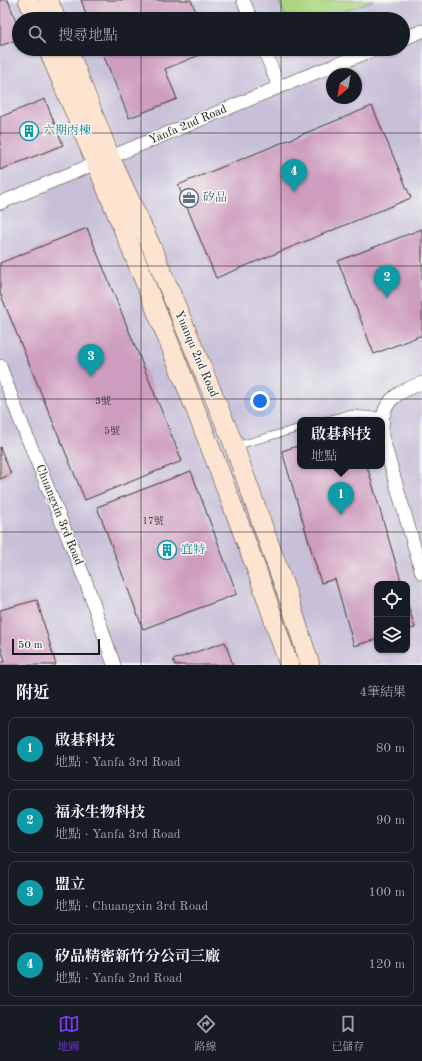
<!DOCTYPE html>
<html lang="zh-TW">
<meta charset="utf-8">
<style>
:root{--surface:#171b24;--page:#242831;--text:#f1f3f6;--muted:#9ea1a6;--line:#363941;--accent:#7c3aed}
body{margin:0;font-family:"Old Standard TT","Noto Serif TC",serif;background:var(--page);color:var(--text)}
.controls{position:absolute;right:12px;bottom:12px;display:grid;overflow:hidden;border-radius:8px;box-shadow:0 1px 3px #0004}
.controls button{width:36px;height:36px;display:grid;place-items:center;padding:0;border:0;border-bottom:1px solid var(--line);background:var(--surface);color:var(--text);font:20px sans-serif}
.compass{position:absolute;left:326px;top:68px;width:36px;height:36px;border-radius:50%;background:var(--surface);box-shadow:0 1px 3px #0004;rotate:211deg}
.scale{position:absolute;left:12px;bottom:10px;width:88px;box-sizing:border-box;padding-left:4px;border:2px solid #1c1c1c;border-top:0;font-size:11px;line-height:14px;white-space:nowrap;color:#1c1c1c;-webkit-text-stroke:3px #f6f6f2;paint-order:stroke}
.you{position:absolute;left:260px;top:401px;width:14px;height:14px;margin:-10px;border:3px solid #fff;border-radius:50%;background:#1a73e8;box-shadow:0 0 0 6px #1a73e833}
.badge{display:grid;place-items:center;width:26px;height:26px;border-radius:50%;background:var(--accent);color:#fff;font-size:13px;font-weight:700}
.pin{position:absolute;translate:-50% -33px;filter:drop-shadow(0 1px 2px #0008)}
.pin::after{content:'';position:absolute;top:21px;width:14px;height:12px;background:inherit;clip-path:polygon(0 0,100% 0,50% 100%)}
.popup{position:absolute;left:297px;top:417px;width:88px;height:52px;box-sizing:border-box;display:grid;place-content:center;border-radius:8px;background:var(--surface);filter:drop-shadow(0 1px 3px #0005);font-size:13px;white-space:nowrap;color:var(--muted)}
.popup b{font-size:15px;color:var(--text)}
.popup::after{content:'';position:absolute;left:50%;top:100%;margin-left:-8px;border:8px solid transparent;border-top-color:var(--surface)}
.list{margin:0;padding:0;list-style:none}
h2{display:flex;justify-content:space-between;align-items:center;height:52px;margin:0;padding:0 16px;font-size:17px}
h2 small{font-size:13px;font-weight:400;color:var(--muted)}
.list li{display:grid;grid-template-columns:26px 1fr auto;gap:12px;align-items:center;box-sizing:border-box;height:64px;margin:0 8px 8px;padding:0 8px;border:1px solid var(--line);border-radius:8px}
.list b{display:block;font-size:15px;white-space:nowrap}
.list p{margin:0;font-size:13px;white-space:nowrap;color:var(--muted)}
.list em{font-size:13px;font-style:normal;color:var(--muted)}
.icon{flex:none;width:22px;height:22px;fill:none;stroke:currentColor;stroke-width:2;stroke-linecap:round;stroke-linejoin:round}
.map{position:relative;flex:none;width:422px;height:665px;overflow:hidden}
.search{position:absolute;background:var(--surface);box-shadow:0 1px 3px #0004;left:12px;right:12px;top:12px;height:44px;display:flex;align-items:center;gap:10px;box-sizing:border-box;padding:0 14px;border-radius:22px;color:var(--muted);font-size:15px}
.sheet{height:340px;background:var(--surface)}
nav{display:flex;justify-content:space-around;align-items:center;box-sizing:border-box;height:56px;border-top:1px solid var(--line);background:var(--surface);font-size:11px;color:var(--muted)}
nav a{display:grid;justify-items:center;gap:2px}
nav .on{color:var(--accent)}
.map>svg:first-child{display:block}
</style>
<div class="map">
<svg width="422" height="665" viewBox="0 0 422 665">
<rect width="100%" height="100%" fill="#f6f6f2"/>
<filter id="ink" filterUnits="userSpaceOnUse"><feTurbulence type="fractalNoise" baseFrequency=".025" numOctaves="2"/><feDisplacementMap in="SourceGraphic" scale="8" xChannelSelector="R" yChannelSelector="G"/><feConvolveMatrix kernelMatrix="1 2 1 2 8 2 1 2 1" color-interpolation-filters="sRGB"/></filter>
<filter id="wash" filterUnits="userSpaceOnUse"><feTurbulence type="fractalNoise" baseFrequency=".012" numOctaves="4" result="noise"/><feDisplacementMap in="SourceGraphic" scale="16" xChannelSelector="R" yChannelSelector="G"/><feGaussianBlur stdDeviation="0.9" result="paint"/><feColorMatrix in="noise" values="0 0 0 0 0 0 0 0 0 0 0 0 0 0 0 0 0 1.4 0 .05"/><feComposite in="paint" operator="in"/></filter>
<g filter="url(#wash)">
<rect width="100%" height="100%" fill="#f1e0c4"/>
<path fill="#c8c0d8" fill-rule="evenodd" d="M0 0H422V665H0ZM19 19H403V49H19ZM332 74H356V98H332ZM300 420H382V466H300ZM377 584H407V650H377Z"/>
<polygon fill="#abd580" stroke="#64784e" points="278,0 374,0 325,19 287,19"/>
<g id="blocks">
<g fill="#cd9cbe">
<polygon points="0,0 8,0 19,30 19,39 0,46"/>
<polygon points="81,0 191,0 199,19 88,19"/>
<polygon points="101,49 211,49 212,50 165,69 177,99 129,118"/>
<polygon points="45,99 63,145 0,170 0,117"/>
<polygon points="372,106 411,198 216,278 178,185"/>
<polygon points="87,228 182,461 85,500 0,293 0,263"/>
<polygon points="422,229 422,335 374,354 338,261"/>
<polygon points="300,445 300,466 367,466 402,584 377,584 377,639 354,646 335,579 321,583 282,451"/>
<polygon points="0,447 11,474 0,479"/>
<polygon points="191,471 237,594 143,629 97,507"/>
<polygon points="37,600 56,665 0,665 0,663 5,661 0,644 0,610"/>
<polygon points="407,602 415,628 407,630"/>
<polygon points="225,642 233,665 175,665 173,660"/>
</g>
</g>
</g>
<g filter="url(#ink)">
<use href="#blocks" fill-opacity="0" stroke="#3c3935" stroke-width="1"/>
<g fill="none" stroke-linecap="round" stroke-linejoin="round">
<defs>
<g id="lane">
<polyline points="327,420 348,414 383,416"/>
<polyline points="235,446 300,428"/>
</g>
<g id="street">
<polyline points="243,0 251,19"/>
<polyline points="403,39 422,31"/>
<polyline points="264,49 279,87"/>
<polyline points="0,203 279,87 376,49"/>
<polyline points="0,366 19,417 86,582 114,665"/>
<path d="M422 383C405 389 386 397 383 417 382 423 382 430 382 436L422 573"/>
</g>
<g id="secondary">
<polyline points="28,0 36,19"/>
<polyline points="48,0 56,19"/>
<path d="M48 49C119 216 188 385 251 555 265 591 276 628 289 665"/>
<polyline points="68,49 110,157 152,248 232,440 291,605 310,665"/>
</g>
</defs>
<use href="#lane" stroke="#3c3935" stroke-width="8"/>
<use href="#street" stroke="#3c3935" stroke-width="14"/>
<use href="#secondary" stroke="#3c3935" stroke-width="20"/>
<use href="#lane" stroke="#fff" stroke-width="7"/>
<use href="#street" stroke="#fff" stroke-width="13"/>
<use href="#secondary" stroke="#fde4d1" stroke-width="19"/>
</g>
</g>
<path fill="none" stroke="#1c1c1c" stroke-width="1" stroke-opacity="0.55" d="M141 0V19M281 0V19M141 49V665M281 49V665M0 133H422M0 266H422M0 399H422M0 532H422"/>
<defs>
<symbol id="building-ring" viewBox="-11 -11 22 22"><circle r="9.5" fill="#f6f6f2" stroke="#0f9aa8" stroke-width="1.5"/><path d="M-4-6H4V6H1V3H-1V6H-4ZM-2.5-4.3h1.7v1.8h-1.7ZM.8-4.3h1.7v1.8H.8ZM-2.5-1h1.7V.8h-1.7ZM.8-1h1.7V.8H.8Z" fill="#0f9aa8"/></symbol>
<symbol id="office-ring" viewBox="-11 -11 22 22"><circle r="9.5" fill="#f6f6f2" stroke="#5c6f8a" stroke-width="1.5"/><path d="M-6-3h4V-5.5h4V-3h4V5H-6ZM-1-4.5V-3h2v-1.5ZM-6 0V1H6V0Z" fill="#5c6f8a"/></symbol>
</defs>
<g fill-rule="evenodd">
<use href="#building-ring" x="18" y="120" width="22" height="22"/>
<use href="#office-ring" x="178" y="187" width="22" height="22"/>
<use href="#building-ring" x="156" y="539" width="22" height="22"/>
</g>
<g text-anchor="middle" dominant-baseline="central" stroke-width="3" stroke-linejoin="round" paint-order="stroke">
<g font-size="10" fill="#483c44">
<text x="103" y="401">3號</text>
<text x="112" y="431">5號</text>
<text x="153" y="521">17號</text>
</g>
<g font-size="12" fill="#1c1c1c" stroke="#f6f6f2">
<text transform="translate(188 125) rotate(-23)">Yanfa 2nd Road</text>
<text transform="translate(196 354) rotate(67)">Yuanqu 2nd Road</text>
<text transform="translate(59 515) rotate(68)">Chuangxin 3rd Road</text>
</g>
<g font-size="12" fill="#0d838f" stroke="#f6f6f2" text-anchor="start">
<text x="43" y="131">六期丙棟</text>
<text x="181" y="550">宜特</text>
</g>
<g font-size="12" fill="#4e5e75" stroke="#f6f6f2" text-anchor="start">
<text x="203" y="198">矽品</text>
</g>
</g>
</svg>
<div class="controls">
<button><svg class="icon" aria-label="locate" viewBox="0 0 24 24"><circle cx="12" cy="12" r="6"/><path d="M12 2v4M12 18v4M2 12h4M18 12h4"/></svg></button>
<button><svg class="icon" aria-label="layers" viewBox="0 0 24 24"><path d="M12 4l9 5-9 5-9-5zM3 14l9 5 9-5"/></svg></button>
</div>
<svg class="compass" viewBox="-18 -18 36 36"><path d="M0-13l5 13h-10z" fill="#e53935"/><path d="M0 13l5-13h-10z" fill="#9ea1a6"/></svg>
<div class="scale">50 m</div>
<div class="you"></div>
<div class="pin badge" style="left:341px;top:515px;background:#0f9aa8">1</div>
<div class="popup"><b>啟碁科技</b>地點</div>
<div class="pin badge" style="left:387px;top:298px;background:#0f9aa8">2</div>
<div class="pin badge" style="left:91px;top:377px;background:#0f9aa8">3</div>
<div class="pin badge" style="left:294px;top:192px;background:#0f9aa8">4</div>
<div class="search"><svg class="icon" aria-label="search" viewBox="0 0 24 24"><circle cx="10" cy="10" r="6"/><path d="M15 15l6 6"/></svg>搜尋地點</div>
</div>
<section class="sheet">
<h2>附近<small>4筆結果</small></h2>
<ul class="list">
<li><span class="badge" style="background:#0f9aa8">1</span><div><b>啟碁科技</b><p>地點 · Yanfa 3rd Road</p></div><em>80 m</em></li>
<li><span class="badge" style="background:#0f9aa8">2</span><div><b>福永生物科技</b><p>地點 · Yanfa 3rd Road</p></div><em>90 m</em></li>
<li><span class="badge" style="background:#0f9aa8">3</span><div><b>盟立</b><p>地點 · Chuangxin 3rd Road</p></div><em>100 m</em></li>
<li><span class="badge" style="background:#0f9aa8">4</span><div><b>矽品精密新竹分公司三廠</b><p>地點 · Yanfa 2nd Road</p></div><em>120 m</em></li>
</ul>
</section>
<nav>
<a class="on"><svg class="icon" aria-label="map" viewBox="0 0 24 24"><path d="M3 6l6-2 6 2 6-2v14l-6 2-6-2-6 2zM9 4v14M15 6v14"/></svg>地圖</a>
<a><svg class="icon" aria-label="directions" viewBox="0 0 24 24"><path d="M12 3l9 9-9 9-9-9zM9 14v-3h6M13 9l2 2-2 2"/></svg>路線</a>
<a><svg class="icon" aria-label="saved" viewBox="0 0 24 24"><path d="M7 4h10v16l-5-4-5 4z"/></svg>已儲存</a>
</nav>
